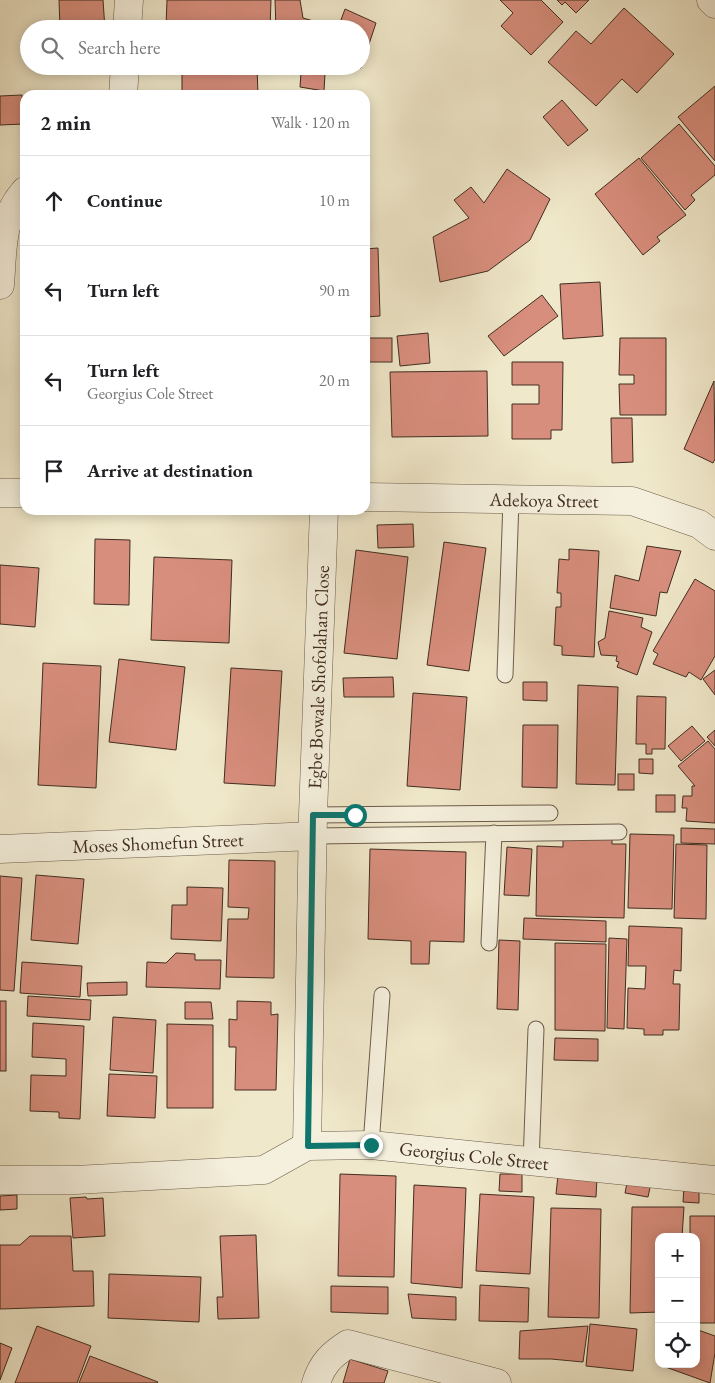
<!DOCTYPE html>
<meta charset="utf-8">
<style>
:root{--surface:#fff;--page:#f2f2f2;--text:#202124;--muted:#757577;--line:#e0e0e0}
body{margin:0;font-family:"EB Garamond",serif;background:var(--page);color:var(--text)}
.controls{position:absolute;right:15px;bottom:15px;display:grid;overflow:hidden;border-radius:10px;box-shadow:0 2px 12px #0003}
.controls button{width:45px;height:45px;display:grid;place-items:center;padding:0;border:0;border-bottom:1px solid var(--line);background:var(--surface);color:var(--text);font:25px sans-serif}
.stop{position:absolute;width:15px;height:15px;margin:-11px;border:4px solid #0f766e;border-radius:50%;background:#fff}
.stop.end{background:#0f766e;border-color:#fff;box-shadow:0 1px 5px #0008}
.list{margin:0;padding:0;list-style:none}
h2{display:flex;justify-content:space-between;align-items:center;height:65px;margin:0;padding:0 20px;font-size:21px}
h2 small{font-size:16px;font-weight:400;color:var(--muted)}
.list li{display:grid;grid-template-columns:32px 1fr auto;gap:15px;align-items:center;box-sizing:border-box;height:90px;padding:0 20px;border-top:1px solid var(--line)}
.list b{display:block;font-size:19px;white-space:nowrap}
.list p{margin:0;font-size:16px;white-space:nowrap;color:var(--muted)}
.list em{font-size:16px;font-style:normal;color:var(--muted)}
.icon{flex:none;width:28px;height:28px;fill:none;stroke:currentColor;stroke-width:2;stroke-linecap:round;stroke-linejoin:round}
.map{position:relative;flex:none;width:715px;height:1383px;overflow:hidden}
.search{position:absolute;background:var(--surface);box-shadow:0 2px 12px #0003;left:20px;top:20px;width:350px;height:55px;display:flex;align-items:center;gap:12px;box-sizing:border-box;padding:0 18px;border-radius:28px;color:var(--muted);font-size:19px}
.panel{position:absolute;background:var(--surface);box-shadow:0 2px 12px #0003;left:20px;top:90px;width:350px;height:425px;border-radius:15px}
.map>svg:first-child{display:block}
</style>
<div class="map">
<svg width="715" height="1383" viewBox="0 0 715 1383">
<rect width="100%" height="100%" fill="#f0e8ca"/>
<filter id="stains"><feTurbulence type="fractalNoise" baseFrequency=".004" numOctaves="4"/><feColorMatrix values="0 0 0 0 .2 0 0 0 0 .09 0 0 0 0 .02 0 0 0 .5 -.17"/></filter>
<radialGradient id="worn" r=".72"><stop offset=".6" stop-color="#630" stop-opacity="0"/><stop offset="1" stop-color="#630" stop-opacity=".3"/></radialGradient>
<g fill="#d88e7d" stroke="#412d21">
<polygon points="59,0 103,0 105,29 60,29"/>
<polygon points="167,0 271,0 270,29 166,27"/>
<polygon points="275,0 300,0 303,18 338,28 345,9 376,23 361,68 335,66 325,74 324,91 300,87 301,73 292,66 361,66 361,29 276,29"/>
<polygon points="500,0 541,0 563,22 531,55 501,26 513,13"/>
<polygon points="557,0 589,0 576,13 565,2 562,5"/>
<polygon points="624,8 674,54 637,93 622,79 596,106 548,62 576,31 591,44"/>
<polygon points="182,66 257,66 258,95 182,95"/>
<polygon points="715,86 715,161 678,117"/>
<polygon points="22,95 24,124 0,125 0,96"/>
<polygon points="562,100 588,130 568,146 543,117"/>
<polygon points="679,124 715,166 715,175 691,195 695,200 685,210 641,158"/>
<polygon points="639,158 686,215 657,237 660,241 643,255 595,194"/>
<polygon points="507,169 550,199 530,240 488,271 440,282 433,237 469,218 454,200 471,187 484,203"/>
<polygon points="378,248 380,316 365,317 365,249"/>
<polygon points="600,282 603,336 563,339 560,284"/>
<polygon points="542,295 558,316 504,356 488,336"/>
<polygon points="428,333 430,363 400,366 397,336"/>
<rect x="369" y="338" width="23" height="24"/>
<polygon points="620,338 666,338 666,415 620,415 619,384 634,384 634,375 619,375"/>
<polygon points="512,362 563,362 562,430 551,430 551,439 512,439 512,404 539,404 539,385 512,385"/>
<polygon points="487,371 488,436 392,437 390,372"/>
<polygon points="714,381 715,459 713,463 684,449"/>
<polygon points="611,418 632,418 633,462 612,463"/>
<polygon points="413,524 414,547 378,548 377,525"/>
<polygon points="95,539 130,540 129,605 94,604"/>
<polygon points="444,542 486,548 469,671 427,665"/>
<polygon points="647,546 681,551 667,593 660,592 656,616 610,608 615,575 639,581"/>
<polygon points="569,549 599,551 594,657 562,655 562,646 554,645 556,607 561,607 561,593 557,593 559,559 569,560"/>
<polygon points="356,550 408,557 397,659 344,653"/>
<polygon points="154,557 232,560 229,643 151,640"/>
<polygon points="0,565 39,568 35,627 0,624"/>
<polygon points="695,579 715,591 715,656 701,680 689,672 686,677 653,664 658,654 653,651"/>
<polygon points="609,611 643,618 641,627 652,632 637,675 617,667 619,662 616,661 617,656 601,655 598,642 605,638"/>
<polygon points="119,659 185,667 176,750 109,742"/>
<polygon points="43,663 101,666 96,788 38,785"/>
<polygon points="231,668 282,671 275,786 224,783"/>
<polygon points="715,670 715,695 703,679"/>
<polygon points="393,677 394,697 344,697 343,678"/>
<polygon points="523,682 547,682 547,701 523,700"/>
<polygon points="578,685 618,687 615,785 576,784"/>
<polygon points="413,693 467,697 460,790 407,786"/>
<polygon points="637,696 666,697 665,749 652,749 652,754 646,754 646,744 636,744"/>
<polygon points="523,725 558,725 557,788 522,787"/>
<polygon points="692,726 705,741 681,761 668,746"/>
<polygon points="715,730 715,746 707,737"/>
<polygon points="708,741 715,749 715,823 686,821 687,808 682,808 683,796 692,796 692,786 695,786 678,766"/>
<polygon points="639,759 653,759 653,774 639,773"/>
<rect x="618" y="774" width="16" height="16"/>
<rect x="656" y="795" width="19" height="17"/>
<polygon points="681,828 715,829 715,844 681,843"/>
<polygon points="630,834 674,835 672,909 628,908"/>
<polygon points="563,836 612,837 612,844 626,844 624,918 536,916 537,846 563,847"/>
<polygon points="676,844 707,845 706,919 674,918"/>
<polygon points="507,847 532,849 529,896 504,895"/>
<polygon points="370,849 466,852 464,942 430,941 429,964 411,964 411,941 368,939"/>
<polygon points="229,860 275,861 274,978 226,977 228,919 248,919 249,908 228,907"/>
<polygon points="36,875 84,879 78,944 31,940"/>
<polygon points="0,876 22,878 14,991 0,990"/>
<polygon points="187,887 223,888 221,941 171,939 172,905 187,905"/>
<polygon points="524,918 606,921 606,942 523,939"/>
<polygon points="629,926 682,928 681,971 674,970 673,984 680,984 679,1030 663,1030 663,1035 644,1035 644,1029 627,1028 628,988 645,989 646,966 628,966"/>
<polygon points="609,938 627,939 624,1029 607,1028"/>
<polygon points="499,940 520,941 518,1010 497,1009"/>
<polygon points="555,943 606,944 605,1031 555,1030"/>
<polygon points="176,953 195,954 195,960 221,960 220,989 146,987 147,962 166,963"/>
<polygon points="22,962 82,966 80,997 20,993"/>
<polygon points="127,982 127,995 88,996 87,983"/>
<polygon points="28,996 91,1000 90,1020 27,1016"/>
<rect x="0" y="1001" width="6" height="70"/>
<polygon points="237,1001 271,1002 271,1015 278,1014 276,1090 235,1090 236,1047 229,1047 229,1019 237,1020"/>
<polygon points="185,1002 211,1002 213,1019 185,1019"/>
<polygon points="113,1017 156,1020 153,1073 110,1070"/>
<polygon points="33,1023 84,1026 80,1119 59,1118 59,1112 30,1111 31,1075 66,1076 66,1059 32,1057"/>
<polygon points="167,1024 213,1025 213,1108 167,1108"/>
<polygon points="555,1038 598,1039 598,1061 554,1060"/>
<polygon points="109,1074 157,1076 155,1118 107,1116"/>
<polygon points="340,1174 396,1176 394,1277 338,1276"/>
<polygon points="500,1174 522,1174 522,1192 499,1191"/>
<polygon points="558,1175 597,1178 596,1197 556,1194"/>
<polygon points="628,1178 651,1183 648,1197 625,1193"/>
<polygon points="414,1185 466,1188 462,1288 411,1283"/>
<polygon points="684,1187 699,1187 699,1203 683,1202"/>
<polygon points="480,1194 534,1197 530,1274 476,1271"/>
<polygon points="17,1195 17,1209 0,1210 0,1196"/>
<polygon points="86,1197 87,1199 103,1198 105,1236 73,1238 70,1198"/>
<polygon points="632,1207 684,1207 682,1237 659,1237 659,1312 630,1313"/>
<polygon points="551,1208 601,1209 599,1318 548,1317"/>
<polygon points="690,1216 715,1216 715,1323 696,1323 696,1237 690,1237"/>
<polygon points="256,1235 259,1318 218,1319 217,1297 223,1297 220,1236"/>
<polygon points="30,1236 71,1236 73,1271 93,1271 94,1306 0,1309 0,1245 20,1245"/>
<polygon points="109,1274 201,1277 199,1322 108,1318"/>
<polygon points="480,1285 529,1288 528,1322 479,1321"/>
<polygon points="331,1286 388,1287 388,1314 331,1312"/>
<polygon points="408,1294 456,1297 456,1320 412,1318"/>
<polygon points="590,1324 637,1329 633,1371 586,1366"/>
<polygon points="37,1326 91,1346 77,1383 15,1383"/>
<polygon points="588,1326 583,1362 551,1359 519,1359 520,1331"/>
<polygon points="698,1330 715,1336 715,1353 710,1383 660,1365 696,1364"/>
<polygon points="0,1343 12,1348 0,1380"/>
<polygon points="90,1356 158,1382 157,1383 79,1383"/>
<polygon points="350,1359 388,1371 384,1383 343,1383"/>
</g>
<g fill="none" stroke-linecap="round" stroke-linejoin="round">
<defs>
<g id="lane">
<polyline points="505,675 511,500"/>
<polyline points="313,815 550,813"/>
<polyline points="314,836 619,832"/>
<polyline points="489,943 494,833"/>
<polyline points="371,1145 382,995"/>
<polyline points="531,1162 536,1029"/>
</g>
<g id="street">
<polyline points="711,0 715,4"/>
<polyline points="127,29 129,0"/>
<polyline points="123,95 125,66"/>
<path d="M0 285C3 249 0 219 25 191"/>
<polyline points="0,493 25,493"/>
<path id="s1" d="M365 497 632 501 699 524 715 536"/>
<path id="s2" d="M0 849 314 836"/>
<path id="s3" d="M307 1146 313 815 324 510"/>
<path id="s4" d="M0 1180H75L264 1170 307 1146 371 1145 715 1180"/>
<path d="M316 1383C322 1364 331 1355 348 1344L497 1383"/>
</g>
</defs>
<use href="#lane" stroke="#6d5c4b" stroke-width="17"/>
<use href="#street" stroke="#6d5c4b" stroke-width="29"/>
<use href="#lane" stroke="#f5f0dd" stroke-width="15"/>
<use href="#street" stroke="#f5f0dd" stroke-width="28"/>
</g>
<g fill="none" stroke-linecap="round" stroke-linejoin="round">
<polyline stroke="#0f766e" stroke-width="6" points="355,815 313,815 308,1146 371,1145"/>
</g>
<g text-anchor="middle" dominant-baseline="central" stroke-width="4" stroke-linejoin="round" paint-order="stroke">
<g font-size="19" fill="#412d21" stroke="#f5f0dd">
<text stroke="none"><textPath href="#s1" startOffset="179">Adekoya Street</textPath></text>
<text stroke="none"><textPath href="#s3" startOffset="469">Egbe Bowale Shofolahan Close</textPath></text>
<text stroke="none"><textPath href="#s2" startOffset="158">Moses Shomefun Street</textPath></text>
<text stroke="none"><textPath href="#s4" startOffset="481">Georgius Cole Street</textPath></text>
</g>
</g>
<rect width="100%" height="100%" filter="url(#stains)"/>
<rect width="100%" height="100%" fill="url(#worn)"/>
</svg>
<div class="controls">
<button>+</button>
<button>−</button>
<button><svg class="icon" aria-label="locate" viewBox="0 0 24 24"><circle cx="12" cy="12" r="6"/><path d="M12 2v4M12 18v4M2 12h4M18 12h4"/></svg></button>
</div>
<div class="stop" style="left:355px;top:815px"></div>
<div class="stop end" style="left:371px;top:1145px"></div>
<div class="search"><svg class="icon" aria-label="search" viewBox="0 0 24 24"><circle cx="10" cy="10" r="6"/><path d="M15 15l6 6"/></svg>Search here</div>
<section class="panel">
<h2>2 min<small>Walk · 120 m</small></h2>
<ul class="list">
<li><svg class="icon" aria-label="ahead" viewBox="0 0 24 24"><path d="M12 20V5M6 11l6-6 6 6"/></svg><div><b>Continue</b></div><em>10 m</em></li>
<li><svg class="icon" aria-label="left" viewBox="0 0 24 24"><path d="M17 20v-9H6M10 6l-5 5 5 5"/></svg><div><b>Turn left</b></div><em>90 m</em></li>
<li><svg class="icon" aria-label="left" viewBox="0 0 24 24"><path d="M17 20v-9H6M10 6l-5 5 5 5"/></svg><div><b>Turn left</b><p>Georgius Cole Street</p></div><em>20 m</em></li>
<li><svg class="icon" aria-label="arrive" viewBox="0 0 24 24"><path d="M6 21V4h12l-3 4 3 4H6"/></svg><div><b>Arrive at destination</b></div></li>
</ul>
</section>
</div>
